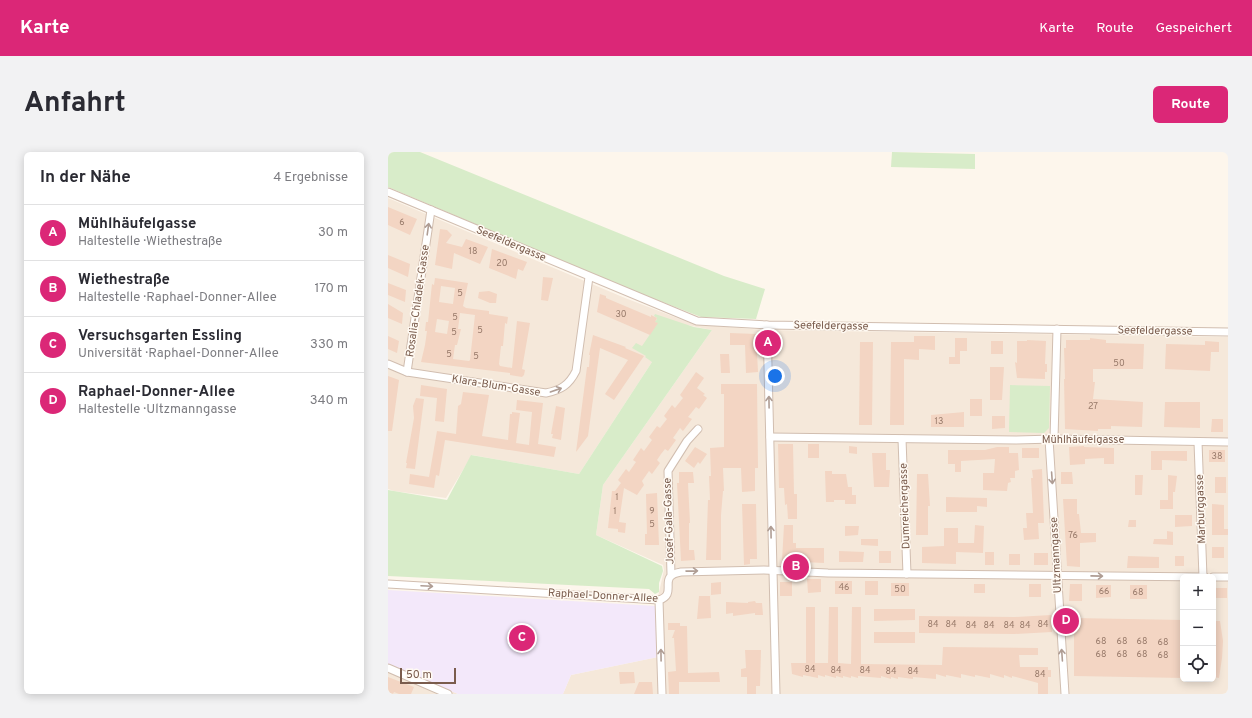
<!DOCTYPE html>
<html lang="de">
<meta charset="utf-8">
<style>
:root{--surface:#fff;--page:#f2f2f3;--text:#2b2b33;--muted:#7c7c81;--line:#e1e1e2;--accent:#db2777}
body{margin:0;font-family:Overpass,sans-serif;background:var(--page);color:var(--text)}
.controls{position:absolute;right:12px;bottom:12px;display:grid;overflow:hidden;border-radius:6px;box-shadow:0 2px 10px #0003}
.controls button{width:36px;height:36px;display:grid;place-items:center;padding:0;border:0;border-bottom:1px solid var(--line);background:var(--surface);color:var(--text);font:20px sans-serif}
.scale{position:absolute;left:12px;bottom:10px;width:56px;box-sizing:border-box;padding-left:4px;border:2px solid #7a5c4d;border-top:0;font-size:11px;line-height:14px;white-space:nowrap;color:#7a5c4d;-webkit-text-stroke:3px #fffaf3;paint-order:stroke}
.you{position:absolute;left:387px;top:224px;width:14px;height:14px;margin:-10px;border:3px solid #fff;border-radius:50%;background:#1a73e8;box-shadow:0 0 0 6px #1a73e833}
.badge{display:grid;place-items:center;width:26px;height:26px;border-radius:50%;background:var(--accent);color:#fff;font-size:13px;font-weight:700}
.pin{position:absolute;translate:-50% -50%;border:2px solid #fff;box-shadow:0 1px 4px #0006}
.list{margin:0;padding:0;list-style:none}
h2{display:flex;justify-content:space-between;align-items:center;height:52px;margin:0;padding:0 16px;font-size:17px}
h2 small{font-size:13px;font-weight:400;color:var(--muted)}
.list li{display:grid;grid-template-columns:26px 1fr auto;gap:12px;align-items:center;box-sizing:border-box;height:56px;padding:0 16px;border-top:1px solid var(--line)}
.list b{display:block;font-size:15px;white-space:nowrap}
.list p{margin:0;font-size:13px;white-space:nowrap;color:var(--muted)}
.list em{font-size:13px;font-style:normal;color:var(--muted)}
.icon{flex:none;width:22px;height:22px;fill:none;stroke:currentColor;stroke-width:2;stroke-linecap:round;stroke-linejoin:round}
.map{position:relative;flex:none;width:840px;height:542px;overflow:hidden;border-radius:6px}
header{display:flex;align-items:center;gap:24px;box-sizing:border-box;height:56px;padding:0 20px;background:var(--accent);color:#fff}
header strong{font-size:19px}
nav{display:flex;gap:22px;margin-inline-start:auto;font-size:14px}
.intro{display:flex;align-items:center;justify-content:space-between;box-sizing:border-box;height:96px;padding:0 24px}
h1{margin:0;font-size:28px}
.button{padding:10px 18px;border-radius:6px;background:var(--accent);color:#fff;font-size:14px;font-weight:700}
main{display:flex;gap:24px;padding:0 24px}
aside{flex:1;background:var(--surface);border-radius:6px;box-shadow:0 2px 10px #0003}
.map>svg:first-child{display:block}
</style>
<header>
<strong>Karte</strong>
<nav><a>Karte</a><a>Route</a><a>Gespeichert</a></nav>
</header>
<div class="intro"><h1>Anfahrt</h1><a class="button">Route</a></div>
<main>
<aside>
<h2>In der Nähe<small>4 Ergebnisse</small></h2>
<ul class="list">
<li><span class="badge">A</span><div><b>Mühlhäufelgasse</b><p>Haltestelle · Wiethestraße</p></div><em>30 m</em></li>
<li><span class="badge">B</span><div><b>Wiethestraße</b><p>Haltestelle · Raphael-Donner-Allee</p></div><em>170 m</em></li>
<li><span class="badge">C</span><div><b>Versuchsgarten Essling</b><p>Universität · Raphael-Donner-Allee</p></div><em>330 m</em></li>
<li><span class="badge">D</span><div><b>Raphael-Donner-Allee</b><p>Haltestelle · Ultzmanngasse</p></div><em>340 m</em></li>
</ul>
</aside>
<div class="map">
<svg width="840" height="542" viewBox="0 0 840 542">
<rect width="100%" height="100%" fill="#fdf6ec"/>
<g fill="#f5e8da" fill-rule="evenodd">
<path d="M0 46 237 146 305 172 375 178 840 185V542H175L183 523 270 505 268 454 276 418 275 413 208 383 215 333 324 178 299 173 264 210 191 322 84 303 58 346 6 339 0 337ZM795 425H825V527H795Z"/>
<polygon points="0,512 70,542 0,542"/>
</g>
<polygon fill="#f3e8fa" points="0,438 268,454 270,505 183,523 175,542 70,542 0,512"/>
<g fill="#d8ecc9">
<polygon points="0,0 32,0 336,124 377,137 368,167 313,165 241,137 0,35"/>
<polygon points="504,0 587,2 587,17 503,15"/>
<polygon points="267,162 306,175 324,178 215,333 208,383 274,414 275,419 271,431 271,440 267,442 261,437 0,424 0,338 59,348 83,303 191,322 264,210 257,205 258,204 244,196 248,191 254,194 269,172 264,168 268,169 269,166 266,164"/>
<polygon points="622,233 662,234 661,276 656,281 621,280"/>
</g>
<g fill="#f3d5c3" fill-rule="evenodd">
<polygon points="0,55 29,67 22,83 0,73"/>
<polygon points="52,77 59,78 64,83 58,91 74,95 78,87 100,95 92,112 66,101 64,117 47,113"/>
<polygon points="104,97 139,110 135,119 130,117 128,127 101,116"/>
<polygon points="0,103 22,112 20,125 0,116"/>
<polygon points="155,125 165,126 160,149 153,148"/>
<path d="M47 126 80 131 75 154 78 156 101 159V162L120 165 119 172 117 171 115 194H113L111 212 112 214 124 216 129 169 142 171 134 217 137 218 136 223 134 225 122 223V221L33 210 37 193 39 179H37L38 170H40L44 132 46 133ZM53 134 67 136 65 152 51 150ZM72 161 87 163 82 208 81 209 65 207 67 193H69L73 177H70ZM49 167 61 169 59 182 47 180Z"/>
<polygon points="0,131 18,138 17,150 0,143"/>
<polygon points="101,139 109,142 108,151 102,151 90,146 91,140"/>
<polygon points="212,142 218,144 218,146 263,165 263,163 269,166 267,170 270,171 262,183 209,160"/>
<polygon points="0,152 15,161 14,172 0,166"/>
<polygon points="342,181 368,182 370,220 358,221 357,193 342,193"/>
<polygon points="205,183 238,195 237,196 256,204 226,248 217,242 240,208 212,196 200,284 188,300 199,215 201,215 202,203 201,203"/>
<polygon points="0,184 11,189 9,201 0,197"/>
<polygon points="526,184 547,184 547,198 531,197 531,208 516,207 516,273 502,273 503,190 526,190"/>
<polygon points="567,186 579,186 579,199 572,199 572,212 561,212 561,205 567,205"/>
<polygon points="702,186 718,188 718,191 756,192 755,217 705,217 705,230 707,230 705,247 755,250 754,275 723,274 723,277 710,277 710,279 677,277 676,227 677,227 676,196 678,196 678,188 702,188"/>
<polygon points="639,188 658,189 657,212 659,212 659,220 657,220 657,227 629,226 627,210 629,211 629,189 639,189"/>
<rect x="603" y="189" width="12" height="13"/>
<polygon points="817,189 831,190 831,200 823,200 822,219 777,217 778,192 817,193"/>
<polygon points="472,190 485,190 484,273 471,273"/>
<polygon points="332,202 341,202 342,221 333,221"/>
<polygon points="602,215 616,215 614,248 602,248"/>
<polygon points="308,220 316,226 309,236 317,242 315,243 319,246 311,257 308,255 300,265 304,267 295,279 292,276 285,286 288,288 280,299 277,297 273,302 269,308 272,311 264,322 261,319 254,329 256,333 249,343 236,336 231,370 238,371 237,381 230,380 230,377 220,376 224,339 227,339 233,331 230,328 238,317 241,320 248,310 245,308 253,296 256,299 264,288 261,285 269,274 272,276 279,267 276,264 284,253 287,256 295,246 292,243"/>
<polygon points="0,224 11,228 4,279 0,279"/>
<polygon points="333,232 369,232 370,316 367,316 367,339 354,340 353,316 335,316 336,339 335,339 333,363 333,408 318,408 320,348 322,348 321,324 323,324 322,296 336,295 336,242 333,242"/>
<polygon points="33,233 59,237 56,270 47,269 49,246 32,244"/>
<polygon points="75,240 101,243 94,284 120,288 122,262 124,262 124,260 132,261 128,291 141,293 144,260 128,258 129,248 155,251 150,292 168,295 166,305 57,288 51,324 48,323 46,336 21,332 22,322 41,325 49,279 68,282 70,254 73,252"/>
<polygon points="28,246 36,247 27,317 18,316 19,311 18,311 26,266 25,254"/>
<rect x="582" y="247" width="12" height="17"/>
<polygon points="777,250 812,250 812,276 776,275"/>
<polygon points="168,254 177,256 173,288 164,286 165,282 163,282"/>
<polygon points="576,260 576,275 543,275 543,263"/>
<polygon points="604,264 617,264 617,276 604,277"/>
<polygon points="824,267 835,267 835,280 823,280"/>
<polygon points="390,292 405,292 406,342 409,342 409,367 400,367 399,352 397,353 396,336 391,336"/>
<rect x="420" y="292" width="11" height="14"/>
<polygon points="461,294 469,295 469,302 461,301"/>
<polygon points="696,294 696,295 726,296 726,312 716,312 716,306 697,307 697,312 682,313 681,295"/>
<polygon points="307,295 319,302 312,312 310,310 306,316 297,309"/>
<polygon points="609,295 621,295 621,301 630,301 631,318 627,319 627,326 622,326 623,330 620,331 619,339 595,338 595,321 606,321 607,307 573,309 573,320 567,320 567,312 560,312 560,298 597,298"/>
<rect x="634" y="296" width="17" height="10"/>
<rect x="821" y="298" width="16" height="12"/>
<polygon points="763,299 799,299 799,309 774,308 774,318 763,318"/>
<polygon points="484,301 498,301 498,318 502,318 501,335 486,335"/>
<polygon points="654,317 656,371 650,371 651,387 636,388 635,376 639,376 638,361 645,361 643,326 645,326 644,318"/>
<polygon points="437,319 444,319 444,322 458,322 460,335 464,335 464,343 468,343 468,352 457,352 457,348 446,348 446,350 438,350"/>
<polygon points="291,320 305,320 306,331 300,331 302,371 301,371 301,398 306,398 307,408 293,409 289,331 291,331"/>
<polygon points="673,320 684,320 685,332 673,332"/>
<polygon points="529,322 540,322 542,354 540,354 540,383 528,383"/>
<polygon points="747,323 755,323 754,343 747,343"/>
<polygon points="780,323 789,324 787,340 785,340 785,357 772,357 772,348 780,348"/>
<rect x="827" y="325" width="11" height="16"/>
<polygon points="269,341 271,393 257,393 257,382 259,382 258,342"/>
<polygon points="558,345 599,346 599,355 589,354 589,360 558,360"/>
<polygon points="675,347 689,347 689,362 691,362 693,381 708,381 708,390 692,391 692,415 679,414"/>
<polygon points="354,352 368,352 369,407 362,407 362,412 356,413"/>
<polygon points="824,352 836,353 836,377 840,377 840,383 824,383"/>
<polygon points="787,363 804,363 804,374 787,375"/>
<polygon points="741,368 748,368 748,375 740,375"/>
<polygon points="396,373 405,373 405,391 408,391 408,396 436,396 436,411 394,409"/>
<polygon points="587,373 596,374 595,401 568,400 568,412 534,411 534,395 556,394 556,376 570,376 570,391 586,391"/>
<polygon points="457,374 471,374 470,383 457,384"/>
<polygon points="779,379 785,380 785,393 765,392 766,387 779,387"/>
<polygon points="473,387 490,387 490,394 473,393"/>
<rect x="824" y="395" width="12" height="11"/>
<polygon points="451,399 476,400 475,410 451,410"/>
<rect x="491" y="399" width="12" height="12"/>
<rect x="597" y="400" width="9" height="13"/>
<rect x="646" y="401" width="14" height="12"/>
<rect x="621" y="402" width="11" height="11"/>
<polygon points="740,404 771,405 771,416 739,416"/>
<rect x="787" y="404" width="9" height="10"/>
<polygon points="419,427 433,427 433,440 420,441"/>
<rect x="447" y="429" width="17" height="13"/>
<rect x="477" y="429" width="13" height="14"/>
<polygon points="333,430 333,442 323,443 323,431"/>
<rect x="392" y="430" width="12" height="14"/>
<rect x="503" y="431" width="18" height="13"/>
<rect x="586" y="432" width="11" height="9"/>
<rect x="641" y="432" width="12" height="13"/>
<polygon points="682,432 694,432 694,449 681,449"/>
<polygon points="708,433 723,433 723,445 708,446"/>
<rect x="742" y="433" width="17" height="14"/>
<rect x="825" y="436" width="14" height="10"/>
<polygon points="311,444 322,444 323,466 309,467"/>
<polygon points="367,449 368,451 374,451 375,463 367,463 367,461 345,464 345,461 338,462 338,450 360,451 360,450"/>
<polygon points="418,455 427,455 427,511 440,511 441,455 450,455 450,511 463,512 464,455 473,455 473,512 554,513 555,495 650,496 650,503 631,503 632,515 660,515 660,518 663,518 663,525 660,525 660,542 650,542 650,531 624,524 624,526 616,523 616,526 602,522 602,526 587,523 587,525 573,522 573,526 558,523 558,525 548,522 548,527 525,525 525,527 510,525 510,527 503,525 503,527 493,524 493,526 470,524 470,526 463,524 463,526 455,524 455,526 448,524 448,526 437,523 437,525 430,523 430,526 415,523 415,525 404,522 403,511 418,511"/>
<polygon points="486,457 527,457 527,468 486,469"/>
<polygon points="663,463 664,480 626,482 531,481 531,464 627,465"/>
<polygon points="686,466 795,468 795,526 686,524"/>
<polygon points="825,469 832,469 835,489 834,506 831,526 825,525"/>
<polygon points="280,471 292,471 292,474 299,474 300,521 331,520 332,530 291,530 291,542 281,542 280,520 288,519 286,486 284,486 287,478 280,478"/>
<rect x="486" y="480" width="41" height="11"/>
<polygon points="357,498 373,498 372,534 368,534 368,542 359,542 359,525 353,525 353,517 358,516"/>
<polygon points="231,520 246,520 247,531 232,532"/>
<polygon points="0,525 26,535 23,542 11,542 6,540 5,542 0,542"/>
<polygon points="251,530 264,530 265,542 246,542"/>
</g>
<g fill="none" stroke-linecap="round" stroke-linejoin="round">
<defs>
<g id="street">
<polyline points="0,40 309,169 379,173 840,180"/>
<polyline points="379,173 388,542"/>
<polyline points="0,212 19,220 43,58"/>
<path d="M19 220 158 241C173 238 181 233 188 219L201 125"/>
<polyline points="382,285 628,288 666,287 840,290"/>
<polyline points="514,287 519,422"/>
<polyline points="661,287 677,542"/>
<polyline points="666,287 669,177"/>
<polyline points="810,290 815,425"/>
<polyline points="283,422 280,319 299,289 310,277"/>
<polyline points="825,425 840,425"/>
<path d="M0 432 271 448C291 442 268 424 293 420L376 418 440 421 817 425"/>
<polyline points="271,448 274,542"/>
<polyline points="0,516 60,542"/>
</g>
</defs>
<use href="#street" stroke="#d1beb0" stroke-width="9"/>
<use href="#street" stroke="#fff" stroke-width="7"/>
</g>
<defs><path id="oneway-shaft" d="M-6 0H5M1.5-3L5.5 0L1.5 3" fill="none" stroke-width="1.6" stroke-linecap="round" stroke-linejoin="round"/></defs>
<g stroke="#af9d94">
<use href="#oneway-shaft" transform="translate(40 77) rotate(-82)"/>
<use href="#oneway-shaft" transform="translate(168 238) rotate(-19)"/>
<use href="#oneway-shaft" transform="translate(381 250) rotate(-91)"/>
<use href="#oneway-shaft" transform="translate(664 326) rotate(86)"/>
<use href="#oneway-shaft" transform="translate(383 380) rotate(-91)"/>
<use href="#oneway-shaft" transform="translate(304 419) rotate(-1)"/>
<use href="#oneway-shaft" transform="translate(709 424) rotate(1)"/>
<use href="#oneway-shaft" transform="translate(39 434) rotate(3)"/>
<use href="#oneway-shaft" transform="translate(273 503) rotate(-91)"/>
<use href="#oneway-shaft" transform="translate(674 503) rotate(-94)"/>
</g>
<g text-anchor="middle" dominant-baseline="central" stroke-width="3" stroke-linejoin="round" paint-order="stroke">
<g font-size="9" fill="#987a6a">
<text x="14" y="70">6</text>
<text x="85" y="99">18</text>
<text x="114" y="111">20</text>
<text x="72" y="141">5</text>
<text x="233" y="162">30</text>
<text x="67" y="165">5</text>
<text x="92" y="178">5</text>
<text x="66" y="180">5</text>
<text x="61" y="202">5</text>
<text x="88" y="204">5</text>
<text x="731" y="211">50</text>
<text x="705" y="254">27</text>
<text x="551" y="269">13</text>
<text x="829" y="304">38</text>
<text x="229" y="345">1</text>
<text x="227" y="359">1</text>
<text x="264" y="359">9</text>
<text x="264" y="372">5</text>
<text x="685" y="383">76</text>
<text x="456" y="435">46</text>
<text x="512" y="437">50</text>
<text x="716" y="439">66</text>
<text x="750" y="440">68</text>
<text x="545" y="472">84</text>
<text x="563" y="472">84</text>
<text x="655" y="472">84</text>
<text x="583" y="473">84</text>
<text x="601" y="473">84</text>
<text x="621" y="473">84</text>
<text x="637" y="473">84</text>
<text x="713" y="489">68</text>
<text x="734" y="489">68</text>
<text x="754" y="489">68</text>
<text x="775" y="490">68</text>
<text x="713" y="502">68</text>
<text x="734" y="502">68</text>
<text x="754" y="502">68</text>
<text x="775" y="503">68</text>
<text x="422" y="517">84</text>
<text x="448" y="518">84</text>
<text x="477" y="518">84</text>
<text x="503" y="519">84</text>
<text x="525" y="519">84</text>
<text x="652" y="522">84</text>
</g>
<g font-size="11" fill="#7a5c4d" stroke="#fffaf3">
<text transform="translate(123 92) rotate(23)">Seefeldergasse</text>
<text transform="translate(30 149) rotate(-82)">Rosalia-Chladek-Gasse</text>
<text transform="translate(443 174) rotate(1)">Seefeldergasse</text>
<text transform="translate(767 179) rotate(1)">Seefeldergasse</text>
<text transform="translate(108 234) rotate(9)">Klara-Blum-Gasse</text>
<text x="695" y="288">Mühlhäufelgasse</text>
<text transform="translate(517 354) rotate(-92)">Dumreichergasse</text>
<text transform="translate(813 357) rotate(-92)">Marburggasse</text>
<text transform="translate(281 369) rotate(-92)">Josef-Gala-Gasse</text>
<text transform="translate(668 403) rotate(-93)">Ultzmanngasse</text>
<text transform="translate(215 444) rotate(3)">Raphael-Donner-Allee</text>
</g>
</g>
</svg>
<div class="controls">
<button>+</button>
<button>−</button>
<button><svg class="icon" aria-label="locate" viewBox="0 0 24 24"><circle cx="12" cy="12" r="6"/><path d="M12 2v4M12 18v4M2 12h4M18 12h4"/></svg></button>
</div>
<div class="scale">50 m</div>
<div class="you"></div>
<div class="pin badge" style="left:380px;top:191px">A</div>
<div class="pin badge" style="left:408px;top:415px">B</div>
<div class="pin badge" style="left:134px;top:486px">C</div>
<div class="pin badge" style="left:678px;top:469px">D</div>
</div>
</main>
